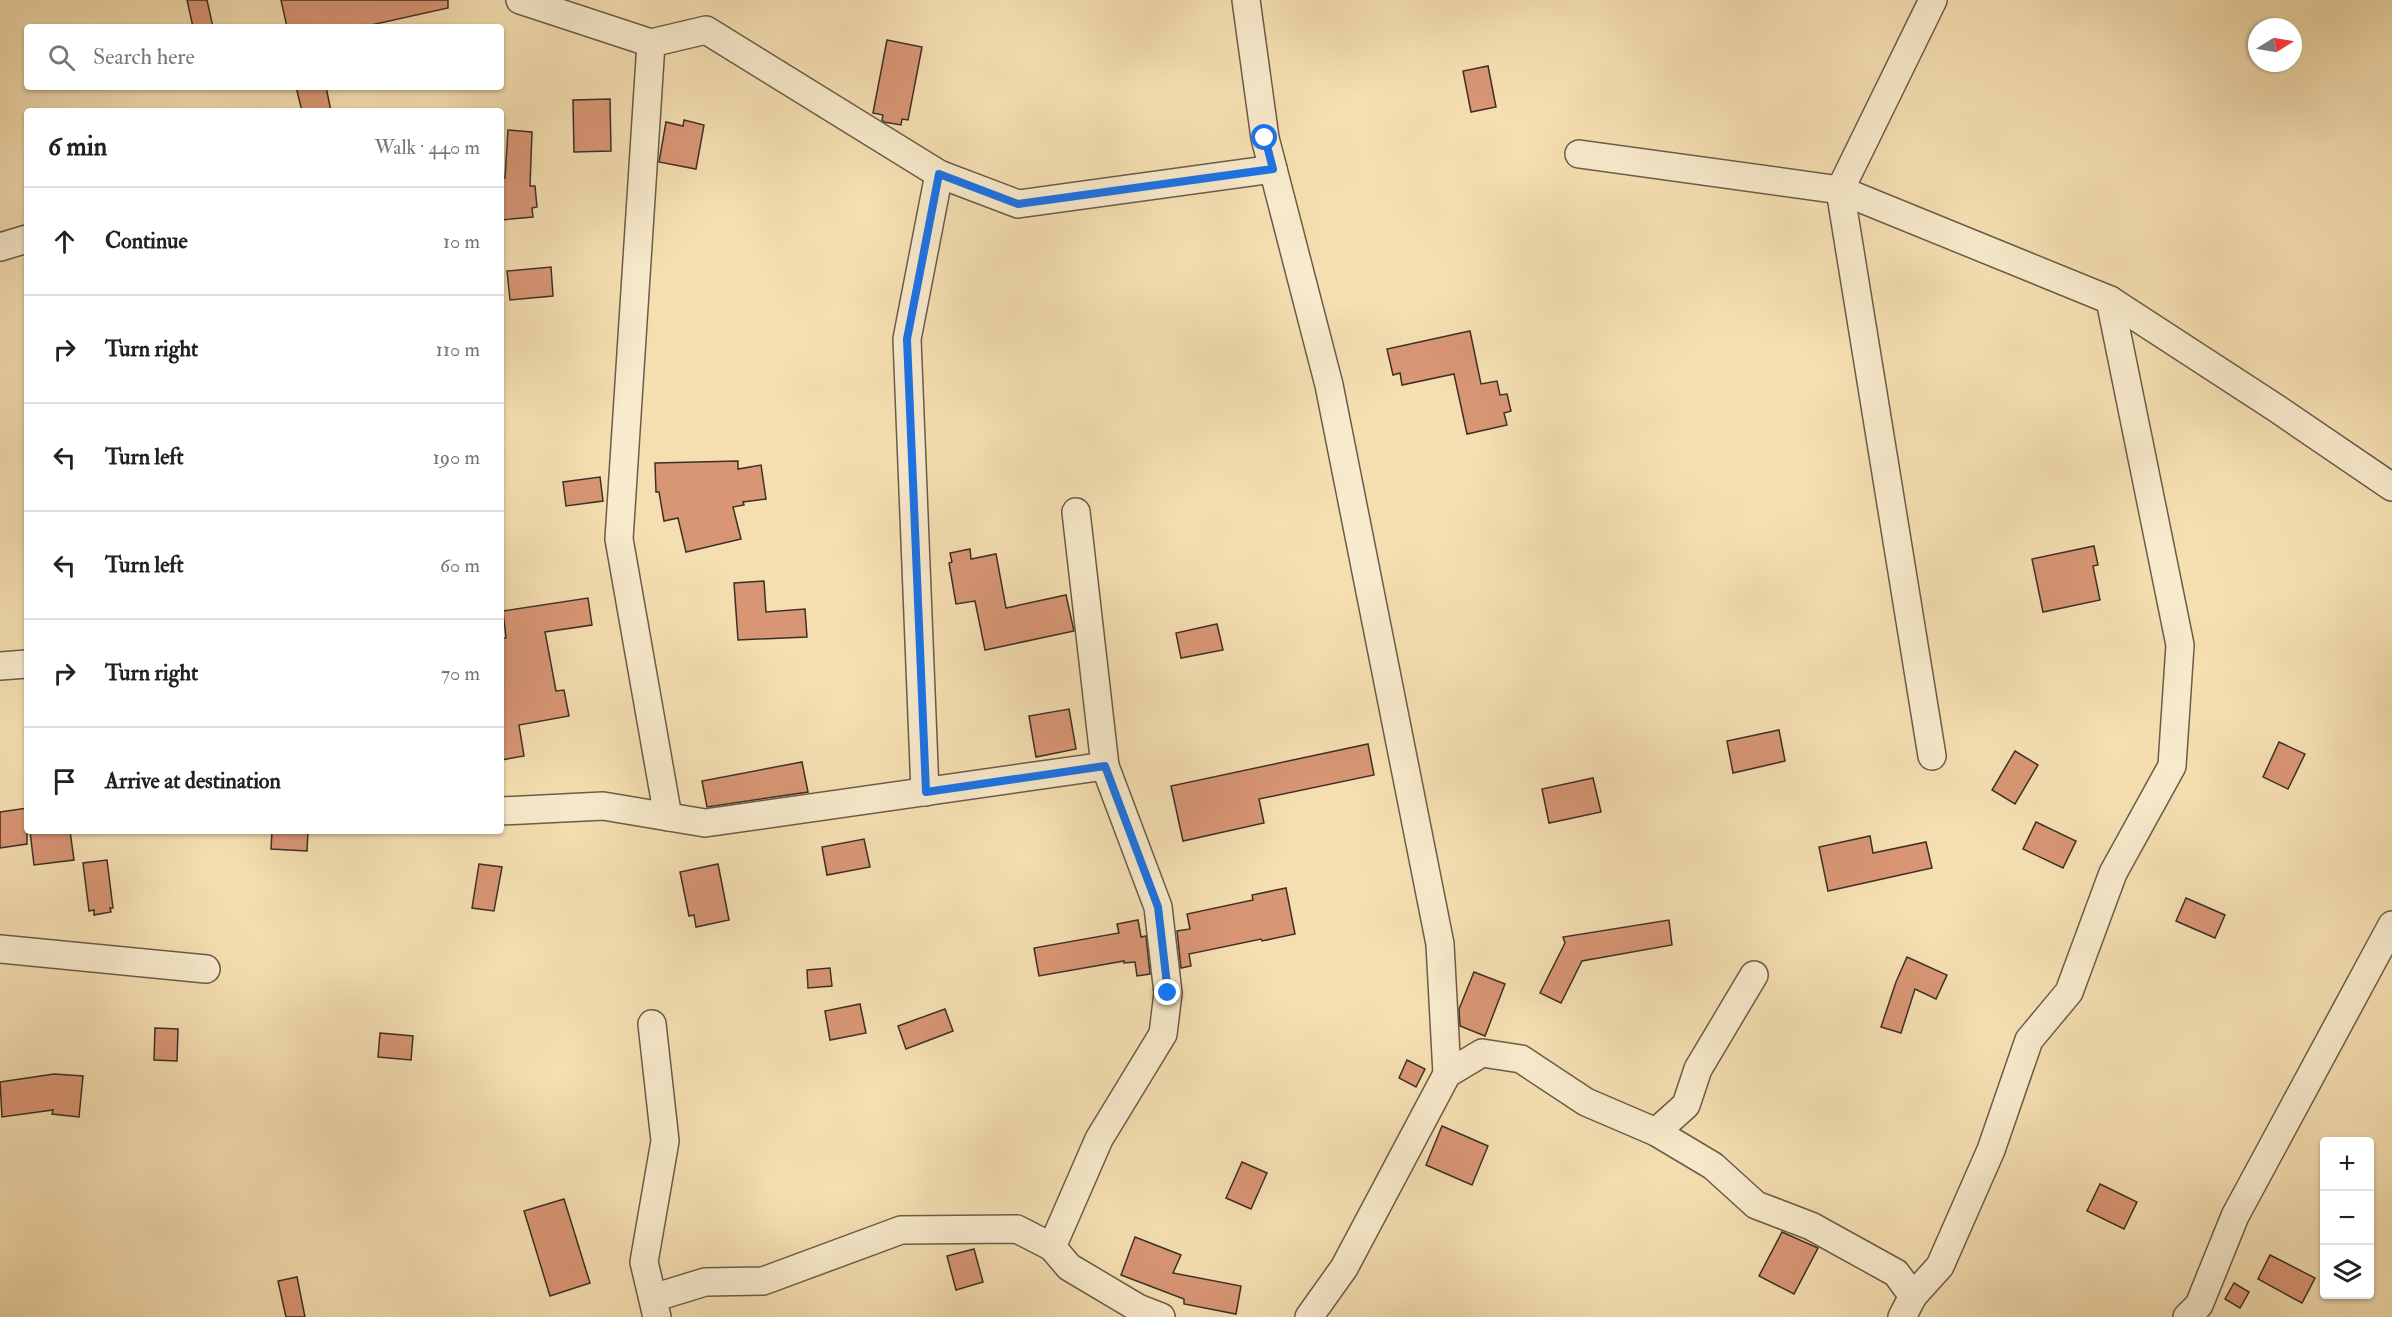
<!DOCTYPE html>
<meta charset="utf-8">
<style>
:root{--surface:#fff;--page:#f6f6f6;--text:#222;--muted:#767676;--line:#e0e0e0}
body{margin:0;font-family:"IM FELL Double Pica",serif;background:var(--page);color:var(--text)}
.controls{position:absolute;right:18px;bottom:18px;display:grid;overflow:hidden;border-radius:6px;box-shadow:0 2px 4px #0004}
.controls button{width:54px;height:54px;display:grid;place-items:center;padding:0;border:0;border-bottom:2px solid var(--line);background:var(--surface);color:var(--text);font:30px sans-serif}
.compass{position:absolute;left:2248px;top:18px;width:54px;height:54px;border-radius:50%;background:var(--surface);box-shadow:0 2px 4px #0004;rotate:79deg}
.stop{position:absolute;width:18px;height:18px;margin:-14px;border:4px solid #1a73e8;border-radius:50%;background:#fff}
.stop.end{background:#1a73e8;border-color:#fff;box-shadow:0 2px 6px #0008}
.list{margin:0;padding:0;list-style:none}
h2{display:flex;justify-content:space-between;align-items:center;height:78px;margin:0;padding:0 24px;font-size:26px}
h2 small{font-size:20px;font-weight:400;color:var(--muted)}
.list li{display:grid;grid-template-columns:39px 1fr auto;gap:18px;align-items:center;box-sizing:border-box;height:108px;padding:0 24px;border-top:2px solid var(--line)}
.list b{display:block;font-size:22px;white-space:nowrap}
.list em{font-size:20px;font-style:normal;color:var(--muted)}
.icon{flex:none;width:33px;height:33px;fill:none;stroke:currentColor;stroke-width:2;stroke-linecap:round;stroke-linejoin:round}
.map{position:relative;flex:none;width:2392px;height:1317px;overflow:hidden}
.search{position:absolute;background:var(--surface);box-shadow:0 2px 4px #0004;left:24px;top:24px;width:480px;height:66px;display:flex;align-items:center;gap:15px;box-sizing:border-box;padding:0 21px;border-radius:6px;color:var(--muted);font-size:22px}
.panel{position:absolute;background:var(--surface);box-shadow:0 2px 4px #0004;left:24px;top:108px;width:480px;height:726px;border-radius:6px}
.map>svg:first-child{display:block}
</style>
<div class="map">
<svg width="2392" height="1317" viewBox="0 0 2392 1317">
<rect width="100%" height="100%" fill="#f5dfb1"/>
<filter id="stains"><feTurbulence type="fractalNoise" baseFrequency=".00333" numOctaves="4"/><feColorMatrix values="0 0 0 0 .2 0 0 0 0 .09 0 0 0 0 .02 0 0 0 .5 -.17"/></filter>
<radialGradient id="worn" r=".72"><stop offset=".6" stop-color="#630" stop-opacity="0"/><stop offset="1" stop-color="#630" stop-opacity=".3"/></radialGradient>
<g fill="#d99675" stroke="#3c3026" stroke-width="1.5">
<polygon points="187,0 207,0 213,27 193,27"/>
<polygon points="281,0 448,0 448,8 362,27 287,27"/>
<polygon points="887,40 922,47 908,120 902,119 901,125 884,122 882,120 883,115 873,113"/>
<polygon points="1488,66 1496,107 1471,112 1463,71"/>
<polygon points="296,87 326,87 331,111 302,111"/>
<polygon points="610,99 611,151 574,152 573,100"/>
<polygon points="684,120 704,125 696,169 659,162 666,122 683,126"/>
<polygon points="508,130 532,132 530,186 535,186 537,207 532,208 533,217 501,220 501,178 505,178"/>
<polygon points="551,267 553,296 510,300 507,271"/>
<polygon points="1470,331 1481,384 1497,381 1500,395 1507,394 1511,411 1504,413 1507,425 1467,434 1454,374 1402,385 1400,373 1393,375 1387,349"/>
<polygon points="738,461 738,469 761,465 766,499 743,502 744,505 733,507 741,539 686,552 678,518 664,521 659,492 656,492 655,463"/>
<polygon points="600,477 603,501 566,506 563,482"/>
<polygon points="2094,546 2098,565 2093,566 2100,600 2043,612 2032,559"/>
<polygon points="970,549 971,559 996,554 1006,608 1066,595 1074,631 985,650 975,601 956,604 949,563 952,562 950,553"/>
<polygon points="764,581 766,612 805,609 807,637 738,640 734,583"/>
<polygon points="588,598 592,625 545,632 556,691 564,690 569,716 519,725 524,756 501,760 501,639 506,638 503,611"/>
<polygon points="1217,624 1223,650 1181,658 1176,633"/>
<polygon points="1069,709 1076,749 1036,757 1029,716"/>
<polygon points="1779,730 1785,761 1733,773 1727,741"/>
<polygon points="2279,742 2305,754 2288,789 2263,777"/>
<polygon points="1368,744 1374,775 1259,799 1264,823 1183,841 1171,786"/>
<polygon points="2015,751 2038,765 2015,804 1992,790"/>
<polygon points="802,762 808,792 707,807 702,781"/>
<polygon points="1593,778 1601,812 1549,823 1542,789"/>
<polygon points="27,808 27,844 0,848 0,812"/>
<polygon points="2036,822 2076,841 2063,868 2023,849"/>
<polygon points="30,831 70,831 74,860 34,865"/>
<polygon points="272,831 308,831 307,851 271,849"/>
<polygon points="1870,836 1873,853 1926,842 1932,868 1828,891 1819,847"/>
<polygon points="864,839 870,867 827,875 822,847"/>
<polygon points="107,860 113,908 110,908 111,912 94,915 94,910 89,911 83,863"/>
<polygon points="479,864 502,867 494,911 472,908"/>
<polygon points="718,864 729,920 696,927 694,915 689,916 680,872"/>
<polygon points="1286,888 1295,934 1262,941 1261,939 1189,954 1191,966 1181,968 1177,931 1190,929 1187,914 1253,900 1252,895"/>
<polygon points="2186,898 2225,915 2215,938 2176,921"/>
<polygon points="1138,920 1141,937 1146,936 1150,974 1137,976 1135,962 1124,963 1124,961 1039,976 1034,948 1119,933 1117,924"/>
<polygon points="1669,920 1672,945 1582,961 1561,1003 1540,993 1565,943 1563,937"/>
<polygon points="1907,957 1947,975 1936,999 1915,989 1901,1033 1881,1027 1896,982"/>
<polygon points="830,968 832,986 808,988 807,970"/>
<polygon points="1474,972 1505,984 1485,1036 1460,1026 1459,1009"/>
<polygon points="860,1004 866,1033 830,1040 825,1011"/>
<polygon points="945,1009 953,1031 906,1049 898,1026"/>
<polygon points="155,1028 178,1029 177,1061 154,1060"/>
<polygon points="380,1033 413,1036 411,1060 378,1057"/>
<polygon points="1407,1060 1425,1069 1416,1087 1399,1078"/>
<polygon points="54,1074 83,1076 79,1117 52,1114 53,1110 2,1117 0,1082"/>
<polygon points="1442,1126 1488,1146 1472,1185 1426,1165"/>
<polygon points="1242,1162 1267,1173 1251,1209 1226,1198"/>
<polygon points="2100,1184 2137,1202 2124,1229 2087,1211"/>
<polygon points="564,1199 590,1283 550,1296 524,1211"/>
<polygon points="1782,1232 1818,1248 1794,1294 1759,1276"/>
<polygon points="1135,1237 1181,1255 1173,1273 1241,1286 1236,1314 1184,1304 1184,1299 1121,1275"/>
<polygon points="974,1249 983,1282 956,1290 947,1256"/>
<polygon points="2270,1255 2315,1278 2302,1303 2258,1279"/>
<polygon points="297,1277 305,1317 286,1317 278,1281"/>
<polygon points="2234,1283 2249,1292 2240,1308 2225,1299"/>
</g>
<g fill="none" stroke-linecap="round" stroke-linejoin="round">
<defs>
<g id="minor">
<polyline points="520,0 651,43 706,30 939,174 1018,204 1273,169"/>
<polyline points="1246,0 1265,138 1329,385 1440,944 1447,1074"/>
<polyline points="651,43 619,539 668,817"/>
<polyline points="1579,154 1840,190 2110,300 2276,408 2392,487"/>
<polyline points="0,247 27,239"/>
<polyline points="1076,512 1105,766 1158,907 1168,993 1163,1034 1099,1139 1052,1247 1069,1267 1138,1308 1161,1317"/>
<polyline points="0,666 27,664"/>
<polyline points="1932,756 1840,190 1933,0"/>
<polyline points="925,792 907,339 939,174"/>
<polyline points="501,811 603,806 705,823 1105,766"/>
<polyline points="0,949 206,969"/>
<polyline points="652,1024 665,1141 644,1262 657,1317"/>
<polyline points="1656,1132 1686,1105 1698,1069 1754,975"/>
<polyline points="653,1298 705,1282 763,1281 901,1230 1017,1229 1052,1247"/>
<polyline points="1309,1317 1344,1268 1447,1074 1482,1053 1521,1059 1586,1102 1656,1132 1713,1166 1756,1205 1811,1226 1896,1273 1913,1296"/>
<polyline points="1902,1317 1913,1296 1940,1266 1991,1150 2029,1040 2069,992 2113,873 2172,766 2180,645 2110,300"/>
<polyline points="2187,1317 2199,1305 2235,1216 2392,925"/>
</g>
</defs>
<use href="#minor" stroke="#6a5c49" stroke-width="30"/>
<use href="#minor" stroke="#f8eacc" stroke-width="27"/>
</g>
<g fill="none" stroke-linecap="round" stroke-linejoin="round">
<polyline stroke="#1a73e8" stroke-width="8" points="1168,993 1158,907 1105,766 926,792 907,339 939,174 1018,204 1273,169 1265,138"/>
</g>
<rect width="100%" height="100%" filter="url(#stains)"/>
<rect width="100%" height="100%" fill="url(#worn)"/>
</svg>
<div class="controls">
<button>+</button>
<button>−</button>
<button><svg class="icon" aria-label="layers" viewBox="0 0 24 24"><path d="M12 4l9 5-9 5-9-5zM3 14l9 5 9-5"/></svg></button>
</div>
<svg class="compass" viewBox="-18 -18 36 36"><path d="M0-13l5 13h-10z" fill="#e53935"/><path d="M0 13l5-13h-10z" fill="#767676"/></svg>
<div class="stop" style="left:1265px;top:138px"></div>
<div class="stop end" style="left:1168px;top:993px"></div>
<div class="search"><svg class="icon" aria-label="search" viewBox="0 0 24 24"><circle cx="10" cy="10" r="6"/><path d="M15 15l6 6"/></svg>Search here</div>
<section class="panel">
<h2>6 min<small>Walk · 440 m</small></h2>
<ul class="list">
<li><svg class="icon" aria-label="ahead" viewBox="0 0 24 24"><path d="M12 20V5M6 11l6-6 6 6"/></svg><div><b>Continue</b></div><em>10 m</em></li>
<li><svg class="icon" aria-label="right" viewBox="0 0 24 24"><path d="M7 20v-9h11M14 6l5 5-5 5"/></svg><div><b>Turn right</b></div><em>110 m</em></li>
<li><svg class="icon" aria-label="left" viewBox="0 0 24 24"><path d="M17 20v-9H6M10 6l-5 5 5 5"/></svg><div><b>Turn left</b></div><em>190 m</em></li>
<li><svg class="icon" aria-label="left" viewBox="0 0 24 24"><path d="M17 20v-9H6M10 6l-5 5 5 5"/></svg><div><b>Turn left</b></div><em>60 m</em></li>
<li><svg class="icon" aria-label="right" viewBox="0 0 24 24"><path d="M7 20v-9h11M14 6l5 5-5 5"/></svg><div><b>Turn right</b></div><em>70 m</em></li>
<li><svg class="icon" aria-label="arrive" viewBox="0 0 24 24"><path d="M6 21V4h12l-3 4 3 4H6"/></svg><div><b>Arrive at destination</b></div></li>
</ul>
</section>
</div>
